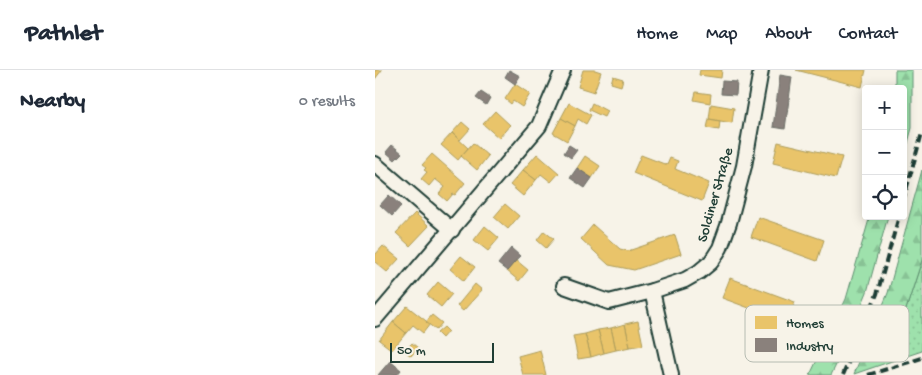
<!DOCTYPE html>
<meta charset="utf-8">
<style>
:root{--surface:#fff;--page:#f2f2f3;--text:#1f2937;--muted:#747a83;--line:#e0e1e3}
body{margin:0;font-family:"Gochi Hand",sans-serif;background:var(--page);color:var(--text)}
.controls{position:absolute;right:15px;top:15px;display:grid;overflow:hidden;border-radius:5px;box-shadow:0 2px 12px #0003}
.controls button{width:45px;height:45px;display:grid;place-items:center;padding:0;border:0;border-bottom:1px solid var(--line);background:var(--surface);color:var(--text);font:25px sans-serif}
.scale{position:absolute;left:15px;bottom:12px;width:104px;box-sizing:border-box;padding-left:5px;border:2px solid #1f3d34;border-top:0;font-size:14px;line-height:18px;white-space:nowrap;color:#1f3d34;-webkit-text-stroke:4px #f7f3e8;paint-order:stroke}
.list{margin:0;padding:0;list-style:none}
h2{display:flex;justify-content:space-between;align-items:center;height:65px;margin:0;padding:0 20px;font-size:21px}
h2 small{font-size:16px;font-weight:400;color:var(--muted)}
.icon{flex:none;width:28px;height:28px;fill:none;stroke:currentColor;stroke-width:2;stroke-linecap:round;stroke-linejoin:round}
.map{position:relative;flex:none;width:547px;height:305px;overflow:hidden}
header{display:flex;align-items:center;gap:30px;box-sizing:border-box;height:70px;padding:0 25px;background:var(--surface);border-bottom:1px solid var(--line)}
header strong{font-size:24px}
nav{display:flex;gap:28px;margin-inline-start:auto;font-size:18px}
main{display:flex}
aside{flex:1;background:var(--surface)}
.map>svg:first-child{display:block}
</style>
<header>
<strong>Pathlet</strong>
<nav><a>Home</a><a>Map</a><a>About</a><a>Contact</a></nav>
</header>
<main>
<aside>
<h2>Nearby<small>0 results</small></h2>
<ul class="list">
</ul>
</aside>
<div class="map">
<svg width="547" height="305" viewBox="0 0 547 305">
<defs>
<pattern id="grass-dots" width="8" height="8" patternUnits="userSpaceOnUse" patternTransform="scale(1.25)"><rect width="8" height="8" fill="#9ee1ac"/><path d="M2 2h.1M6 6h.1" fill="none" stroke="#88c295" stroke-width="1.8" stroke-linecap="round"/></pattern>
<pattern id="forest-firs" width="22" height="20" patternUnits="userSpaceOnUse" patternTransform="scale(1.25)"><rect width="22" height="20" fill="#9ee1ac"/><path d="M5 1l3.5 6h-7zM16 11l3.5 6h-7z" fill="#88c295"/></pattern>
</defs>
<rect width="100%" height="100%" fill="#f7f3e8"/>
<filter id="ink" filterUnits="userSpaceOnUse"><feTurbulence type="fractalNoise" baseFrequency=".02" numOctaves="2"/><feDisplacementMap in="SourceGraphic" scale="10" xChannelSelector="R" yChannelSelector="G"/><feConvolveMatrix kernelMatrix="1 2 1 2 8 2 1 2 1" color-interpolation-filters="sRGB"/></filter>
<g filter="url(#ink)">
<polygon fill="url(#grass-dots)" stroke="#5e8f70" points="547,190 547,281 514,292"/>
<g fill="url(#forest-firs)" stroke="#5e8f70">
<polygon points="520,0 537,0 537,58 528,91 528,19 520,19"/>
<polygon points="547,100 547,190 514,292 479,304 513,223"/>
<polygon points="495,146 513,146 492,222 466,285 456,305 435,305 471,229"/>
</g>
<g fill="#e9c46a" stroke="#ac9c5a">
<polygon points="0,0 7,0 0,9"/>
<polygon points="208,0 220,0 226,2 219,22 203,17"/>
<polygon points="325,0 347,0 346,8 324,5"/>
<polygon points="421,0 491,0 487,17"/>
<polygon points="238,6 248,9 246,16 236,13"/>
<polygon points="140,14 155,24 147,37 138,31 136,34 130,29"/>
<polygon points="321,22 336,24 335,33 319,30"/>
<polygon points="194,33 216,45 211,54 203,49 200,56 186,48"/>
<polygon points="217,33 232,41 229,47 214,40"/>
<polygon points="336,34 359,38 357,53 334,49"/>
<polygon points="120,41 135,55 124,68 108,54"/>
<polygon points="186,48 200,56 192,71 178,63"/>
<polygon points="334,49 345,51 344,60 332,58"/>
<polygon points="87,52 95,59 85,70 77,63"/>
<polygon points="77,63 93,78 83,90 66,75"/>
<polygon points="403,72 467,87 461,108 398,93"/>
<polygon points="98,73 113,86 102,100 86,86"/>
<polygon points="57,84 90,113 80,125 78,124 72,131 64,124 70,117 60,109 54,116 46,109 52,102 49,100 51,98 47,95"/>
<polygon points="162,84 184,103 176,112 166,104 161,110 148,100"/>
<polygon points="266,85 292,95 295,88 303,91 300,99 334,113 327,131 258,103"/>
<polygon points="210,86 225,96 217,108 202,98"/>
<polygon points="148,100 161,110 148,126 135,115"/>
<polygon points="130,134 144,146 133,159 119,147"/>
<polygon points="40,143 54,156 35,176 21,163"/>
<polygon points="383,147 449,170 442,191 376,167"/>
<polygon points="218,155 245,179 253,181 300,165 306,184 259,200 234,195 206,169"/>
<polygon points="110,156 124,168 113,181 99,170"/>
<polygon points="169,161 179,169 171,178 162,170"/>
<polygon points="8,176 24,189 12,202 0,192 0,185"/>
<polygon points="86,186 100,197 89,211 75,199"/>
<polygon points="141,190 153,200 144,211 132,201"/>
<polygon points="355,208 420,232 412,252 347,228"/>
<polygon points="63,212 77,224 66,237 52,225"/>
<polygon points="100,214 107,220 88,241 82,236"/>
<polygon points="32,236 55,254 48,263 38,255 31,263 18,252"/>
<polygon points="57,245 67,253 61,260 51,252"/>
<polygon points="263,251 268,275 255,277 250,254"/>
<polygon points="18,252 31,263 17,280 4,270"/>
<polygon points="250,254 255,277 241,280 236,258"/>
<polygon points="69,257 73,261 67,268 62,263"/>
<polygon points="236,258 241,280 229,283 223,260"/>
<polygon points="223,260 229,283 216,287 210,264"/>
<polygon points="210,264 216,287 203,289 198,266"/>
<polygon points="37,273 43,278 36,286 30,281"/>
<polygon points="165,280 171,305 148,305 143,286"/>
</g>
<g fill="#8a817c" stroke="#6a6d66">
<polygon points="134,0 145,6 140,14 130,7"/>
<polygon points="405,5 417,7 410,59 398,57"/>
<polygon points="347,11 362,12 361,25 346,24"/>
<polygon points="106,22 115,28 111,35 101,28"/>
<polygon points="17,75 27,83 20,90 11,82"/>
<polygon points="194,75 202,80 196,88 189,83"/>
<polygon points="202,98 217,108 210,118 195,108"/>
<polygon points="14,125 26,136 17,146 5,135"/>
<polygon points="136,178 145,186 132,201 123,194"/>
<polygon points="15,291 26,300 22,305 3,305"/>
</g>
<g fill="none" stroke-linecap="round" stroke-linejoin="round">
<defs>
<g id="minor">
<polyline points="0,94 77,160"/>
<polyline points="189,216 234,232 277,221 310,210 324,202 336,192 345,178 354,153 369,96 386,0"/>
<polyline points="277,221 296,305"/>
<polyline points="0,249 164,56 188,0"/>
</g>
</defs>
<use href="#minor" stroke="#1f3d34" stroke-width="18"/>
<use href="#minor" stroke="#f7f3e8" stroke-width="14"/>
<g stroke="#1f3d34" stroke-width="4" stroke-dasharray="8 4" stroke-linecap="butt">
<polyline points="528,131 547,63"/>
<polyline points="468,305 502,224 524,146"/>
<polyline points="493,305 547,288"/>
</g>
</g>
</g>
<g text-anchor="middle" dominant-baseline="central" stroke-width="5" stroke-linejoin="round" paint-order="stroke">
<g font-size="15" fill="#1f3d34" stroke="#f7f3e8">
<text transform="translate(341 125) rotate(-74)">Soldiner Straße</text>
</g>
</g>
<rect x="370" y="235" width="164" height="57" rx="8" fill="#f7f3e8" stroke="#b6bcb2" stroke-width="1"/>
<rect x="380" y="246" width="22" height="13" fill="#e9c46a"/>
<rect x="380" y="268" width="22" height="14" fill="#8a817c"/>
<g font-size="14" fill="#1f3d34">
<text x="411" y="257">Homes</text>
<text x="411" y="280">Industry</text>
</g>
</svg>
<div class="controls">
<button>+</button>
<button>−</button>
<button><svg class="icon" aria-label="locate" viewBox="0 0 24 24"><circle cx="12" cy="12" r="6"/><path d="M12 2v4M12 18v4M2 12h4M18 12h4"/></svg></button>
</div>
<div class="scale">50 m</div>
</div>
</main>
